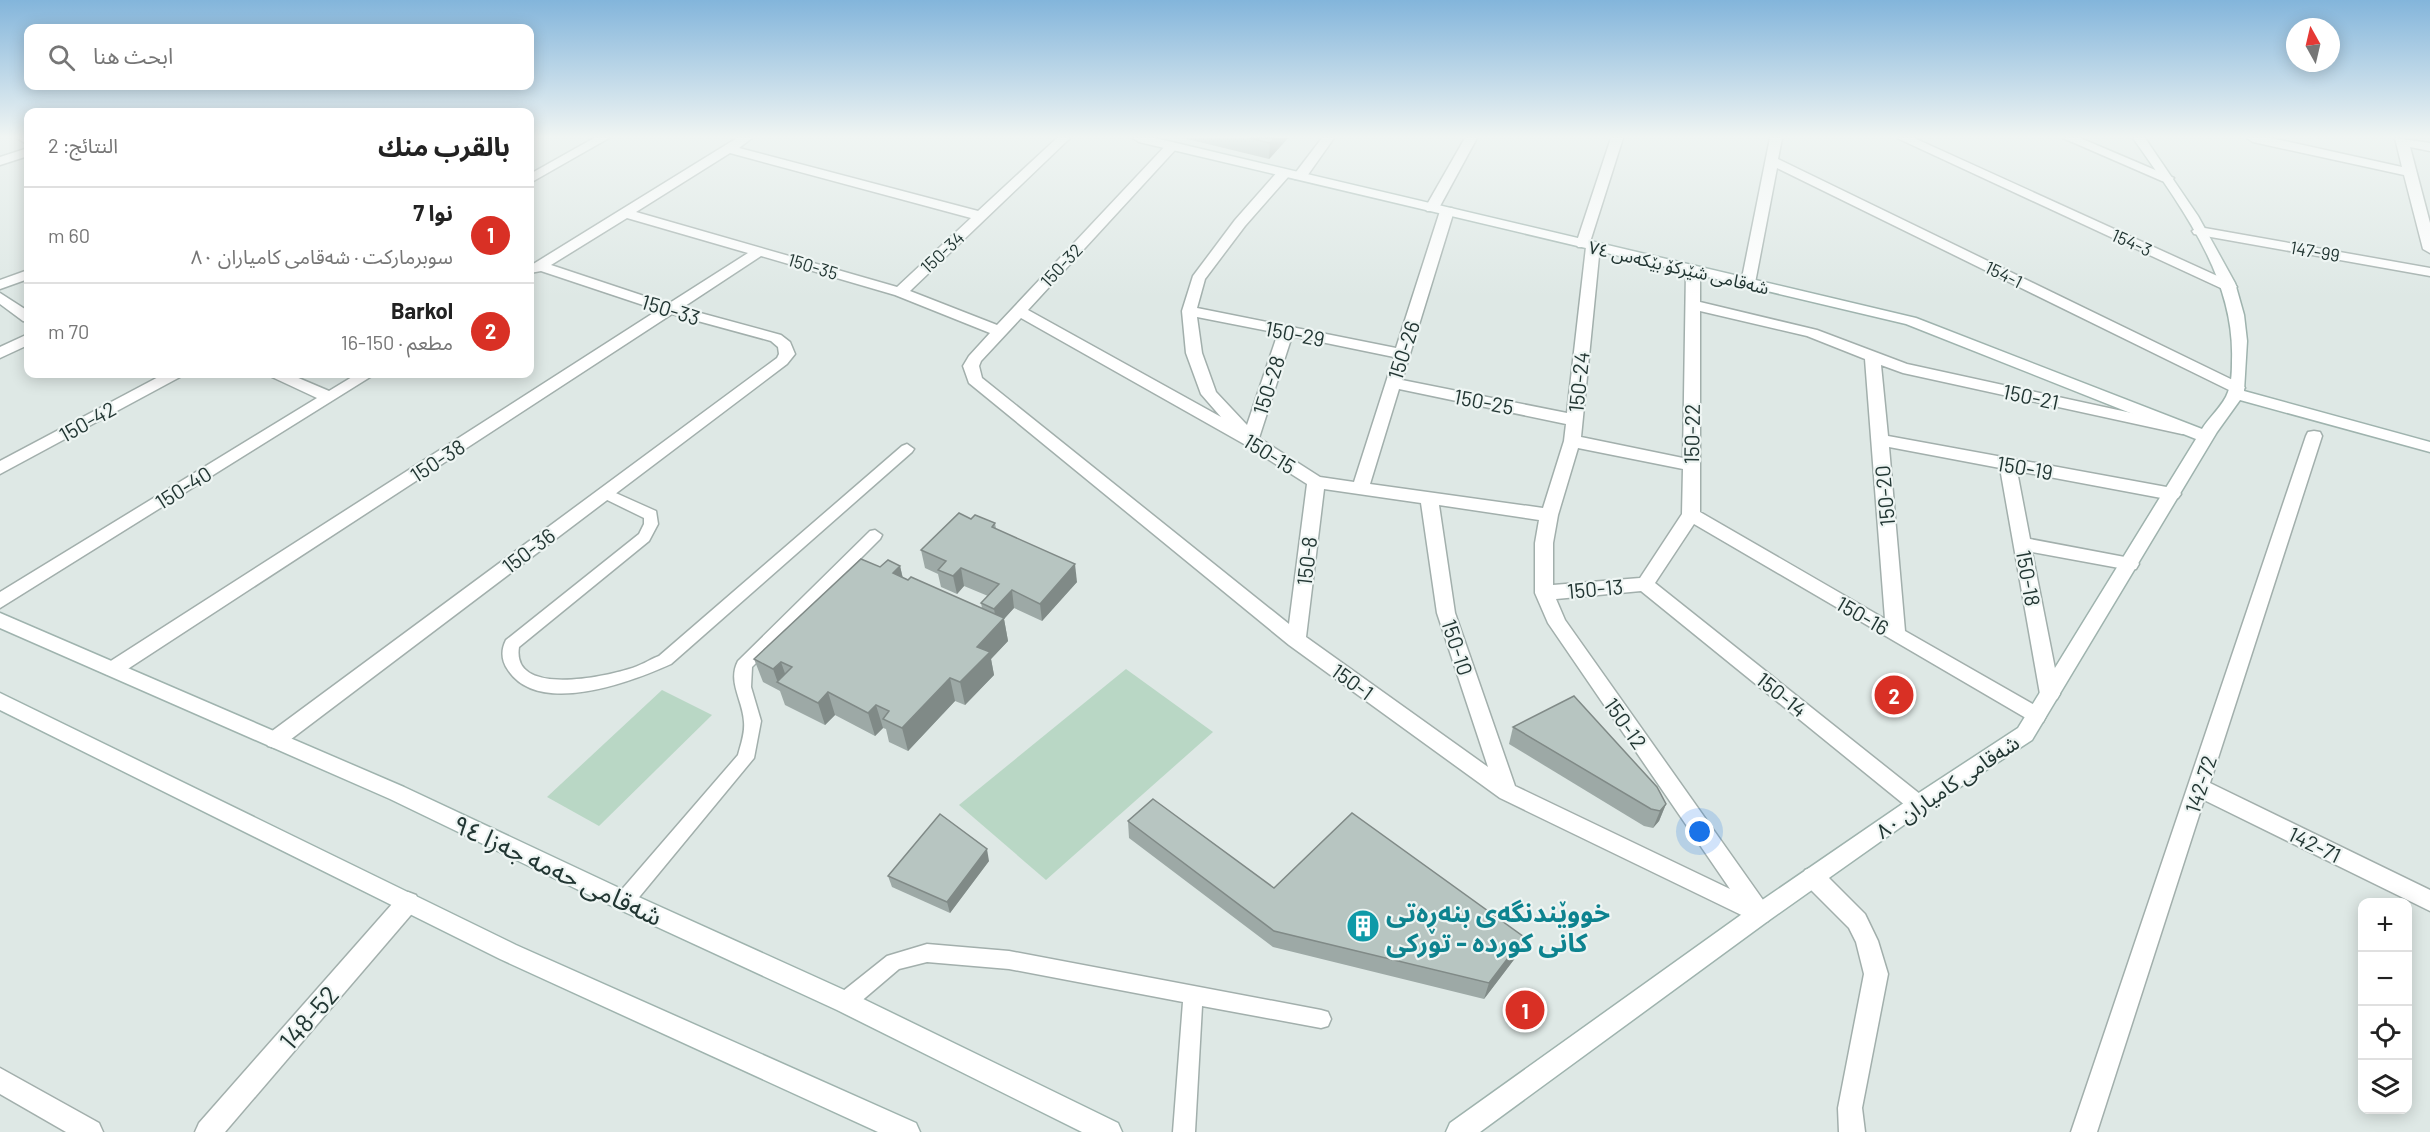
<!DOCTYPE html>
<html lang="ar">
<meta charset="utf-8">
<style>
:root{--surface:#fff;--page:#f2f2f2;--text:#222;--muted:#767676;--line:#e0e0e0;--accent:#d93025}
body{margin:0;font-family:Barlow,"Noto Sans Arabic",sans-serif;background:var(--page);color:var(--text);direction:rtl}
.controls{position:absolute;right:18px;bottom:18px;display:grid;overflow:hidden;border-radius:12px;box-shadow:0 3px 15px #0003}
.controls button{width:54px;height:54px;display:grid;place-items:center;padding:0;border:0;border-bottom:2px solid var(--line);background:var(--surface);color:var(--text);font:30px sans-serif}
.compass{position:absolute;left:2286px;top:18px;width:54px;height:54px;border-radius:50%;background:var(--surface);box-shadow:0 3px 15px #0003;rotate:352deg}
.you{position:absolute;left:1700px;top:832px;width:21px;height:21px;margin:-15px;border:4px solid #fff;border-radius:50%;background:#1a73e8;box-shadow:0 0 0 9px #1a73e833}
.badge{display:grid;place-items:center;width:39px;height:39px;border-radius:50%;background:var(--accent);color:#fff;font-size:20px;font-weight:700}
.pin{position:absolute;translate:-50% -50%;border:3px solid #fff;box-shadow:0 2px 6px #0006}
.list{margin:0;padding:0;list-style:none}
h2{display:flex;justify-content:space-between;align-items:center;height:78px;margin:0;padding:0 24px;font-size:26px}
h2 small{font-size:20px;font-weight:400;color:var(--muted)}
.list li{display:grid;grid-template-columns:39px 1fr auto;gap:18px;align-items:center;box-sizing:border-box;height:96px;padding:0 24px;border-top:2px solid var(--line)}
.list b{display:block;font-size:22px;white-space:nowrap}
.list p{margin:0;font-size:20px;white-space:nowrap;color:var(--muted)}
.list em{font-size:20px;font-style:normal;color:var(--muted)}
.icon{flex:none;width:33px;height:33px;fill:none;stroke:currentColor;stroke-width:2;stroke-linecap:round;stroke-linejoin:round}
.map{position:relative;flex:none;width:2430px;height:1132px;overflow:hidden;direction:ltr}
.search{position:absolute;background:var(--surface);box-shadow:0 3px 15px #0003;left:24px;top:24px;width:510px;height:66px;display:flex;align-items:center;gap:15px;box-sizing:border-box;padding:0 21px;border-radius:12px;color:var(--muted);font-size:22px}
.panel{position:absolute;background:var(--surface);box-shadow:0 3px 15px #0003;left:24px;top:108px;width:510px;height:270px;border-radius:12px;direction:rtl}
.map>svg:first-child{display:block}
</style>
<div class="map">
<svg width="2430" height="1132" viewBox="0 0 2430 1132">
<rect width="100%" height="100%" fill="#dee8e5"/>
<g fill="#b9d7c5">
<polygon points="1126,669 1213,732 1046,880 959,805"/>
<polygon points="662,690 712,715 599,826 547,797"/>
</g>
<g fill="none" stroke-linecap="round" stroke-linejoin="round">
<defs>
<g id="lane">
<path d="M907 444 914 449 912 452 671 664C631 682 539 717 508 670 501 660 501 650 506 640L639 534 644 524V518L599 496 597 493 599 490H609L656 511 658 524 649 541 519 647C511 697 603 677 629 669 640 666 649 660 659 656L902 446Z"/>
<path d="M875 530 882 535 880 539 752 667 751 687 761 721 754 758 631 907 624 909 617 907 615 901 617 895 738 755C741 744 745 733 744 722 743 700 727 682 738 661L870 531Z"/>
<polygon points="927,944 1009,951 1321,1010 1328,1012 1331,1019 1328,1026 1321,1028 1202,1006 1195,1132 1173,1132 1183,1002 1009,969 927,962 899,969 852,1009 845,1011 838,1009 835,1002 838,995 887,956"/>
</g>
<g id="street">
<polygon points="17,138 28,138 28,145"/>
<polygon points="594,138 609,138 530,183 530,174"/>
<path d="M737 138H752L739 148 978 211 1057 138H1070L910 291 997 325 1168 143H1176L1178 146 1176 149 1028 310 1221 417 1201 394 1186 353 1182 311 1193 276 1235 220 1279 170 1284 169 1290 173 1289 176 1245 226 1205 279 1197 308 1396 348 1440 211 1442 208H1452L1454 211 1402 380 1567 413 1586 247H1578L1576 244 1611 138H1623L1590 242 1598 243 1600 246 1581 437 1683 458 1686 270 1693 266 1700 270V302L1817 330 1907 364 2182 424 2188 425 2190 429 2188 433 2182 434 1903 373 1881 365 1888 436 2172 488 2178 490 2181 494 2178 498 2172 500 2017 471 2030 539 2130 558 2136 559 2139 564 2136 569 2130 570 2032 552 2060 694 2057 699 2050 702 2043 699 2040 694 2000 468 1889 447 1905 631 2043 710 2046 716 2043 722 2036 724 1694 524 1655 583 1925 798 1929 804 1925 810 1918 813 1911 810 1641 591 1556 599 1565 620 1768 907 1771 914 1768 921 1760 924 1500 798 1289 645 969 383 963 366 969 356 990 333 895 295 761 256 682 308 781 335 790 342 795 354 787 364 282 746 275 748 268 746 265 740 268 734 777 358 779 354 778 347 771 341 672 314 120 674 113 676 106 674 103 669 106 664 658 310 541 271 530 273V266ZM730 153 971 218 897 287 636 212ZM627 218 748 253 668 304 551 265ZM1700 311 1807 336 1865 359 1885 619 1700 512ZM1197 317 1278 333 1247 425 1216 392 1202 353ZM1021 318 1244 444 1307 484 1289 624 982 378 979 366 981 361ZM1292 336 1394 357 1354 482 1320 477 1259 438ZM1399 389 1566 424 1564 441 1543 508 1370 484ZM1578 448 1683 469 1682 514 1640 578 1553 585V543L1558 515ZM1324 489 1421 503 1437 613 1488 767 1306 637ZM1439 505 1539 520 1535 543V593L1548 623 1730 889 1515 786 1455 613Z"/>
<polygon points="1322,138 1334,138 1305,179 1295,179 1293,176"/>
<polygon points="1465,138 1477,138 1439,208 1437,211 1427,211 1425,208"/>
<polygon points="1770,138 1782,138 1778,159 2243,385 2245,388 2237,393 2231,391 1777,168 1755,283 1753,286 1743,286 1741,283"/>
<polygon points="1897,138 1914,138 2235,284 2237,287 2230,291 2225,290"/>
<polygon points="2063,138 2080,138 2174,178 2167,182 2162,181"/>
<polygon points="2247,138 2271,138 2402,167 2395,138 2430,143 2430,151 2410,147 2430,223 2430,253 2423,249 2404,175 2253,142"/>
<polygon points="28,148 28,156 0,165 0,157"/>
<polygon points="2199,227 2430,268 2430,276 2194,234 2192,231"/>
<polygon points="28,270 28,279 0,289 0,280"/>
<polygon points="0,293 28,311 28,322 23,321 0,304"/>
<polygon points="28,334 28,345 0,358 0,347"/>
<polygon points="164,374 183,374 180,377 0,474 0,461"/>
<polygon points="269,374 289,374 329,391 357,374 375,374 0,608 0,592 317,398 272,377"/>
<polygon points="2314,431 2320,432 2322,436 2210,783 2430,890 2430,911 2204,800 2097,1132 2071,1132 2306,436 2308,432"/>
<polygon points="1813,867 1821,870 1865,914 1878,941 1888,974 1862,1108 1865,1132 1839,1132 1838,1108 1864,974 1856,942 1849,928 1805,884 1802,877 1805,870"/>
<polygon points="408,892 416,895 419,902 416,909 225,1132 195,1132 199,1123 400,895"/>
<polygon points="0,1068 99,1123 103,1132 66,1132 0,1094"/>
</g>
<g id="secondary">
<path d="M1133 138H1155L1916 318 2202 429C2209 417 2224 405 2228 392 2232 382 2232 370 2232 360 2235 276 2179 204 2133 138H2145L2198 216 2235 283 2244 315 2247 341 2244 391 2430 442V452L2240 400 2217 432 2032 740 1925 810 1768 921 1480 1132H1446L1450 1123 1752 907 1911 798 2018 728 2196 439 1906 324 1139 142Z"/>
<polygon points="0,613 404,787 632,894 853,994 1118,1123 1122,1132 1082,1132 837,1010 616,908 390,799 0,628"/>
<polygon points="0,693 516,945 916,1123 920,1132 878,1132 500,959 0,710"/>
</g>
</defs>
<use href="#lane" stroke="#a2afac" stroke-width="3"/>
<use href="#street" stroke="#a2afac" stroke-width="3"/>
<use href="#secondary" stroke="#9fb3ae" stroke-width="3"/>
<use href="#lane" fill="#fff" fill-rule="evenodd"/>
<use href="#street" fill="#fff" fill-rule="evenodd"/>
<use href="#secondary" fill="#fff" fill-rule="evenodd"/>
</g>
<g fill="#9da9a6">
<polygon points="1183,138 1288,138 1269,159"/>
<polygon points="971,519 995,523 996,529 1077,582 1042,621 1014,608 1004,619 1008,641 991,659 994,675 965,705 955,701 908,751 889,742 886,729 883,728 875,736 835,715 825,725 785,705 780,691 763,682 754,659 880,567 900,566 903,578 982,608 981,603 988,596 964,586 957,594 941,587 938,574 925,568 921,550"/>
<polygon points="1513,727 1666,804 1659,821 1653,828 1644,826 1509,744"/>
<polygon points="1128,821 1274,888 1519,953 1484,999 1273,947 1129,838"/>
<polygon points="989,861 950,913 892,887 888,876"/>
</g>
<g fill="#808a87">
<polygon points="1274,138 1288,138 1269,159 1270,143"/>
<polygon points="1075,564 1077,582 1042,621 1040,604"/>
<polygon points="900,566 905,589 893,573"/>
<polygon points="961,568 964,586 957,594 953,576"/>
<polygon points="1012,590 1014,608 1004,619 1008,641 991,659 994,675 965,705 960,682 977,647 997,626 994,609"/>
<polygon points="781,662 789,685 778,683 773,669"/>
<polygon points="950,678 955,701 908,751 902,728"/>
<polygon points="828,692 835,715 825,725 818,703"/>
<polygon points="876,705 883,728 875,736 868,713"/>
<polygon points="1666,804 1659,821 1653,828 1660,811"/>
<polygon points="987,849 989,861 950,913 947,902"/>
<polygon points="1524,937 1519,953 1484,999 1489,983"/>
</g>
<g fill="#b7c5c1" stroke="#808a87" stroke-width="1.5">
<polygon points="1250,138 1274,138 1270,143"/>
<polygon points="959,513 971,519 975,515 995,523 992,527 1075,564 1040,604 1012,590 994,609 981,603 999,584 961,568 953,576 938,570 946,561 921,550"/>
<polygon points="861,559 880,567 888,560 900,566 893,573 908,580 911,577 1004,618 977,647 990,652 960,682 950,678 902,728 883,719 889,711 876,705 868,713 828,692 818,703 777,682 792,667 781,662 773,669 754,659"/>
<polygon points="1574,696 1657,787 1666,804 1660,811 1651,809 1513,727"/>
<polygon points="1153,799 1274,888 1352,813 1524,937 1489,983 1274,931 1128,821"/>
<polygon points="940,814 987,849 947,902 888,876"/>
</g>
<linearGradient id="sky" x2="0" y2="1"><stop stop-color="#83b5db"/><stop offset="0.46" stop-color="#f0f5f3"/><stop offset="1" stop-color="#f0f5f3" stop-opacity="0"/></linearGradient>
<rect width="2430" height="297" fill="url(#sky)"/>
<defs>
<symbol id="building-disc" viewBox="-11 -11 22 22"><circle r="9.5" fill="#0f9aa8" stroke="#eef5f3"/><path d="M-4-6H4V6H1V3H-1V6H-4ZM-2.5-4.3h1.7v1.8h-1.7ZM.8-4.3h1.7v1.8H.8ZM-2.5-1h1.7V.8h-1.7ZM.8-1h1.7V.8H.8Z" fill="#fff"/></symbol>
</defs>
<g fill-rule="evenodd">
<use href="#building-disc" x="1344" y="907" width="38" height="38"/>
</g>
<g text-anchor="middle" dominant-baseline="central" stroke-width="4.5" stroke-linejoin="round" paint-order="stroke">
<g font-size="18" fill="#223633" stroke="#eef5f3">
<text transform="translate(2132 242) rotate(24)">154-3</text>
<text transform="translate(2315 251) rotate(10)">147-99</text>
<text transform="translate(942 252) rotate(-43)">150-34</text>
<text transform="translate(1061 265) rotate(-47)">150-32</text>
<text transform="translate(813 266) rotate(17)">150-35</text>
<text transform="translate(1679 267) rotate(13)">شەقامی شێرکۆ بێکەس ٧٤</text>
<text transform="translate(2004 274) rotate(26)">154-1</text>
</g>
<g font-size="21" fill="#223633" stroke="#eef5f3">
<text transform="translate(671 309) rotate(17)">150-33</text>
<text transform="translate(1295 333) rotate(11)">150-29</text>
<text transform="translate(1403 350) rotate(-72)">150-26</text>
<text transform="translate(1578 382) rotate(-84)">150-24</text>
<text transform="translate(1268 385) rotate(-72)">150-28</text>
<text transform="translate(2031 396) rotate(12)">150-21</text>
<text transform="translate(1484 401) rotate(11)">150-25</text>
<text transform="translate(87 421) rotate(-29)">150-42</text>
<text transform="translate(1691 434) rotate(-89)">150-22</text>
<text transform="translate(1270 453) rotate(32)">150-15</text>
<text transform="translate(437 460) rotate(-33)">150-38</text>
<text transform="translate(2025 467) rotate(10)">150-19</text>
<text transform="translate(183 487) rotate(-32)">150-40</text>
<text transform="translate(1884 496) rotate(-95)">150-20</text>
<text transform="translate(528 550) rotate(-37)">150-36</text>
<text transform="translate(1306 561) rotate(-83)">150-8</text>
<text transform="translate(2029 578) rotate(80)">150-18</text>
<text transform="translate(1595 588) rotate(-5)">150-13</text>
<text transform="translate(1863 615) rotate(30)">150-16</text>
<text transform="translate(1458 647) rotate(72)">150-10</text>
<text transform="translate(1353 681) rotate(36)">150-1</text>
<text transform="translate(1782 694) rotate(39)">150-14</text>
<text transform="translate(1626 723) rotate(55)">150-12</text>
<text transform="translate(2200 784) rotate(-72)">142-72</text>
<text transform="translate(1947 786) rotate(-34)">شەقامی کامیاران ٨٠</text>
<text transform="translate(2315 844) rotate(26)">142-71</text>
</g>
<g font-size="26" fill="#223633" stroke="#eef5f3">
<text transform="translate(558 869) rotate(25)">شەقامی حەمە جەزا ٩٤</text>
<text transform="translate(308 1017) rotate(-49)">148-52</text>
</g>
<g font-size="26" font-weight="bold" fill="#0d838f" stroke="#eef5f3" text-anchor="start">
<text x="1386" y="911">خووێندنگەی بنەڕەتی<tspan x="1386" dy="30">کانی کوردە - تورکی</tspan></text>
</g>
</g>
</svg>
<div class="controls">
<button>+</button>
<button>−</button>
<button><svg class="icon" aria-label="locate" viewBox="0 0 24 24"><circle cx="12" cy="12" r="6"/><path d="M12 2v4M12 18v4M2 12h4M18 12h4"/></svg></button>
<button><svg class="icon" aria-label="layers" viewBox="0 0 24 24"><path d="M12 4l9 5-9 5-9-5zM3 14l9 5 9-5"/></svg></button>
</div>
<svg class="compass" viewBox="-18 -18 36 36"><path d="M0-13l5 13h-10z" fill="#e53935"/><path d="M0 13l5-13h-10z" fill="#767676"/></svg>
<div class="you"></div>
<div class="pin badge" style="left:1525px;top:1010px">1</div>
<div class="pin badge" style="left:1894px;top:695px">2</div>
<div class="search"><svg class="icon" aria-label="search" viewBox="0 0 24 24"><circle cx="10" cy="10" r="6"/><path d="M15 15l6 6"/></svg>ابحث هنا</div>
<section class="panel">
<h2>بالقرب منك<small>النتائج: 2</small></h2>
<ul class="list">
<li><span class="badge">1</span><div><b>نوا 7</b><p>سوبرماركت · شەقامی کامیاران ٨٠</p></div><em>60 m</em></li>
<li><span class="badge">2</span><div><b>Barkol</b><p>مطعم · 150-16</p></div><em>70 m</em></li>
</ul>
</section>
</div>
